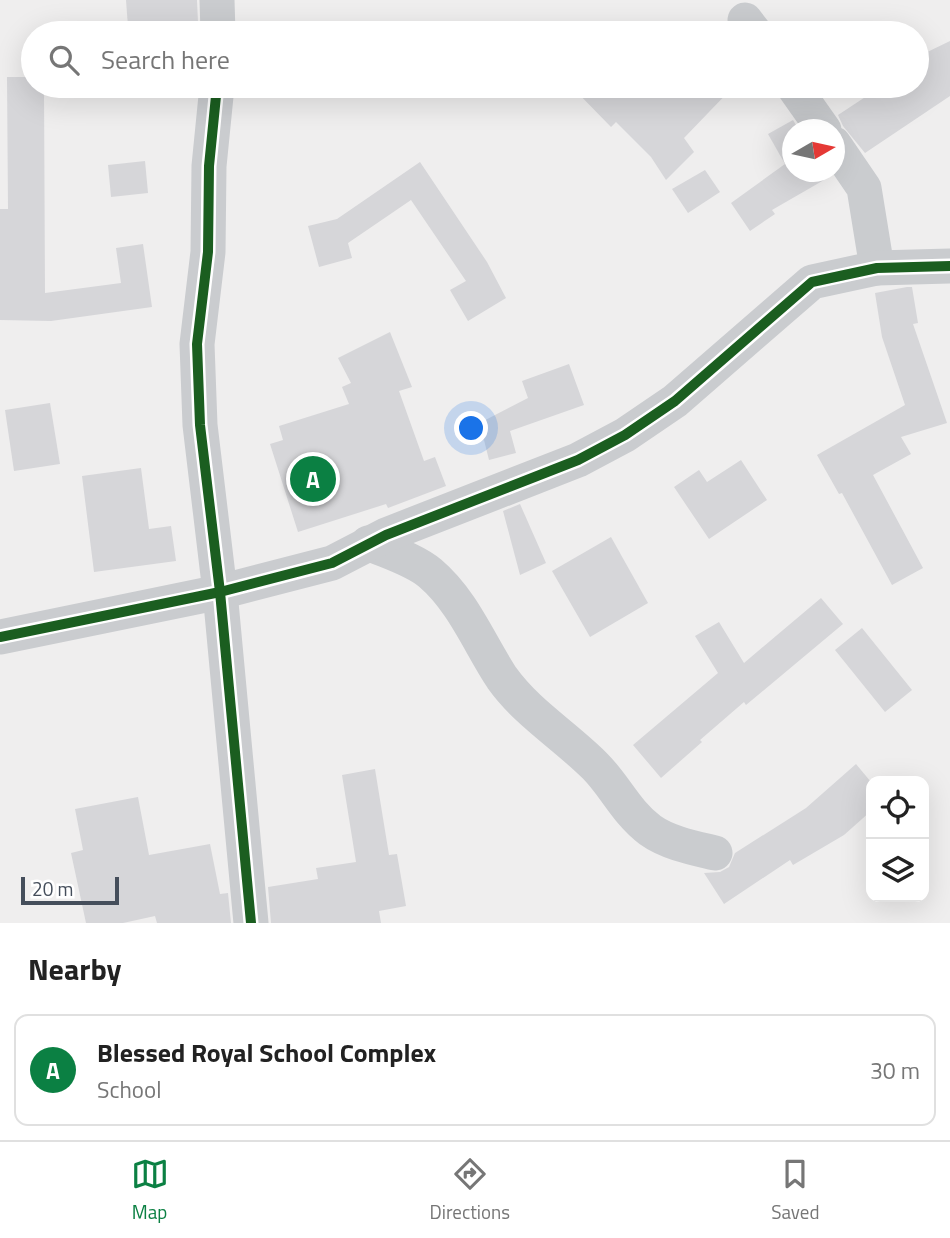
<!DOCTYPE html>
<style>
:root{--surface:#fff;--page:#f2f2f2;--text:#222;--muted:#767676;--line:#e0e0e0;--accent:#0b8043}
body{margin:0;font-family:"Titillium Web",sans-serif;background:var(--page);color:var(--text)}
.controls{position:absolute;right:21px;bottom:21px;display:grid;overflow:hidden;border-radius:14px;box-shadow:0 7px 28px #0002}
.controls button{width:63px;height:63px;display:grid;place-items:center;padding:0;border:0;border-bottom:2px solid var(--line);background:var(--surface);color:var(--text);font:35px sans-serif}
.compass{position:absolute;left:782px;top:119px;width:63px;height:63px;border-radius:50%;background:var(--surface);box-shadow:0 7px 28px #0002;rotate:81deg}
.scale{position:absolute;left:21px;bottom:18px;width:98px;box-sizing:border-box;padding-left:7px;border:4px solid #454e5b;border-top:0;font-size:19px;line-height:24px;white-space:nowrap;color:#454e5b;-webkit-text-stroke:5px #fff;paint-order:stroke}
.you{position:absolute;left:472px;top:429px;width:24px;height:24px;margin:-18px;border:5px solid #fff;border-radius:50%;background:#1a73e8;box-shadow:0 0 0 10px #1a73e833}
.badge{display:grid;place-items:center;width:46px;height:46px;border-radius:50%;background:var(--accent);color:#fff;font-size:23px;font-weight:700}
.pin{position:absolute;translate:-50% -50%;border:4px solid #fff;box-shadow:0 2px 7px #0006}
.list{margin:0;padding:0;list-style:none}
h2{display:flex;justify-content:space-between;align-items:center;height:91px;margin:0;padding:0 28px;font-size:30px}
h2 small{font-size:23px;font-weight:400;color:var(--muted)}
.list li{display:grid;grid-template-columns:46px 1fr auto;gap:21px;align-items:center;box-sizing:border-box;height:112px;margin:0 14px 14px;padding:0 14px;border:2px solid var(--line);border-radius:14px}
.list b{display:block;font-size:26px;white-space:nowrap}
.list p{margin:0;font-size:23px;white-space:nowrap;color:var(--muted)}
.list em{font-size:23px;font-style:normal;color:var(--muted)}
.icon{flex:none;width:38px;height:38px;fill:none;stroke:currentColor;stroke-width:2;stroke-linecap:round;stroke-linejoin:round}
.map{position:relative;flex:none;width:950px;height:923px;overflow:hidden}
.search{position:absolute;background:var(--surface);box-shadow:0 7px 28px #0002;left:21px;right:21px;top:21px;height:77px;display:flex;align-items:center;gap:18px;box-sizing:border-box;padding:0 24px;border-radius:38px;color:var(--muted);font-size:26px}
.sheet{height:217px;background:var(--surface)}
nav{display:flex;justify-content:space-around;align-items:center;box-sizing:border-box;height:98px;border-top:2px solid var(--line);background:var(--surface);font-size:19px;color:var(--muted)}
nav a{display:grid;justify-items:center;gap:4px}
nav .on{color:var(--accent)}
.map>svg:first-child{display:block}
</style>
<div class="map">
<svg width="950" height="923" viewBox="0 0 950 923">
<rect width="100%" height="100%" fill="#efeeee"/>
<g fill="#d6d6d9">
<polygon points="126,0 197,0 198,23 128,27"/>
<polygon points="950,41 950,96 865,153 843,126 838,115 882,86 917,86 917,57"/>
<polygon points="7,77 33,77 33,86 44,86 45,293 121,283 116,248 143,244 152,307 51,321 0,320 0,209 8,209"/>
<polygon points="571,86 734,86 684,138 694,152 666,180 651,157 616,122 611,127"/>
<polygon points="793,120 799,130 793,130 793,172 828,172 831,176 772,210 775,214 750,231 731,203 785,164 768,134"/>
<polygon points="145,161 148,193 111,197 108,165"/>
<polygon points="420,162 487,262 506,298 468,321 450,290 466,281 411,200 348,243 352,258 319,267 308,226 337,219"/>
<polygon points="705,170 720,192 688,213 672,189"/>
<polygon points="907,287 912,287 918,323 913,324 947,423 901,437 911,454 873,475 923,568 892,585 842,493 839,494 817,455 905,405 882,337 875,293"/>
<polygon points="390,332 412,387 399,391 424,461 435,457 446,486 388,508 386,504 298,532 270,444 283,440 279,426 349,404 342,387 351,383 338,358"/>
<polygon points="569,364 584,405 510,431 516,453 489,460 484,440 474,444 468,429 528,398 522,381"/>
<polygon points="50,403 60,464 14,471 5,410"/>
<polygon points="741,460 767,500 709,539 674,487 699,470 707,482"/>
<polygon points="141,468 149,529 171,526 176,561 94,572 82,476"/>
<polygon points="520,504 546,563 520,575 503,511"/>
<polygon points="611,537 648,603 590,637 552,571"/>
<polygon points="821,598 843,624 746,705 744,702 700,740 702,742 661,778 633,745 718,673 695,636 719,622 744,663"/>
<polygon points="862,628 912,690 885,712 835,650"/>
<polygon points="856,764 871,782 871,811 844,835 793,865 790,860 724,904 704,873 720,872 729,867 735,853 806,808"/>
<polygon points="375,769 389,855 397,854 406,906 379,911 381,923 271,923 268,887 318,879 316,868 356,862 342,775"/>
<polygon points="138,797 149,855 210,844 220,894 228,893 231,923 157,923 155,916 123,923 86,923 71,853 83,850 75,809"/>
</g>
<g fill="none" stroke-linecap="round" stroke-linejoin="round">
<g stroke="#cacccf" stroke-width="35">
<polyline points="217,0 218,33"/>
<polyline points="745,20 755,33"/>
<polyline points="793,86 824,130"/>
<polyline points="834,144 864,188 877,268"/>
<path d="M368 543C388 552 413 559 430 573 463 601 479 643 502 678 527 713 564 735 595 766 615 786 626 812 650 830 668 843 694 848 715 853"/>
<polyline points="0,637 220,592 200,425 197,344 208,252 209,166 217,86"/>
<polyline points="251,923 220,592 332,563 386,535 578,460 625,435 675,401 812,282 877,268 950,266"/>
</g>
<defs>
<g id="cycleway">
<polyline points="0,637 220,592 200,425 197,344 208,252 209,166 217,86"/>
<polyline points="251,923 220,592 332,563 386,535 578,460 625,435 675,401 812,282 877,268 950,266"/>
</g>
</defs>
<use href="#cycleway" stroke="#fff" stroke-width="15"/>
<use href="#cycleway" stroke="#1b5e20" stroke-width="10"/>
</g>
</svg>
<div class="controls">
<button><svg class="icon" aria-label="locate" viewBox="0 0 24 24"><circle cx="12" cy="12" r="6"/><path d="M12 2v4M12 18v4M2 12h4M18 12h4"/></svg></button>
<button><svg class="icon" aria-label="layers" viewBox="0 0 24 24"><path d="M12 4l9 5-9 5-9-5zM3 14l9 5 9-5"/></svg></button>
</div>
<svg class="compass" viewBox="-18 -18 36 36"><path d="M0-13l5 13h-10z" fill="#e53935"/><path d="M0 13l5-13h-10z" fill="#767676"/></svg>
<div class="scale">20 m</div>
<div class="you"></div>
<div class="pin badge" style="left:313px;top:479px">A</div>
<div class="search"><svg class="icon" aria-label="search" viewBox="0 0 24 24"><circle cx="10" cy="10" r="6"/><path d="M15 15l6 6"/></svg>Search here</div>
</div>
<section class="sheet">
<h2>Nearby<small></small></h2>
<ul class="list">
<li><span class="badge">A</span><div><b>Blessed Royal School Complex</b><p>School</p></div><em>30 m</em></li>
</ul>
</section>
<nav>
<a class="on"><svg class="icon" aria-label="map" viewBox="0 0 24 24"><path d="M3 6l6-2 6 2 6-2v14l-6 2-6-2-6 2zM9 4v14M15 6v14"/></svg>Map</a>
<a><svg class="icon" aria-label="directions" viewBox="0 0 24 24"><path d="M12 3l9 9-9 9-9-9zM9 14v-3h6M13 9l2 2-2 2"/></svg>Directions</a>
<a><svg class="icon" aria-label="saved" viewBox="0 0 24 24"><path d="M7 4h10v16l-5-4-5 4z"/></svg>Saved</a>
</nav>
